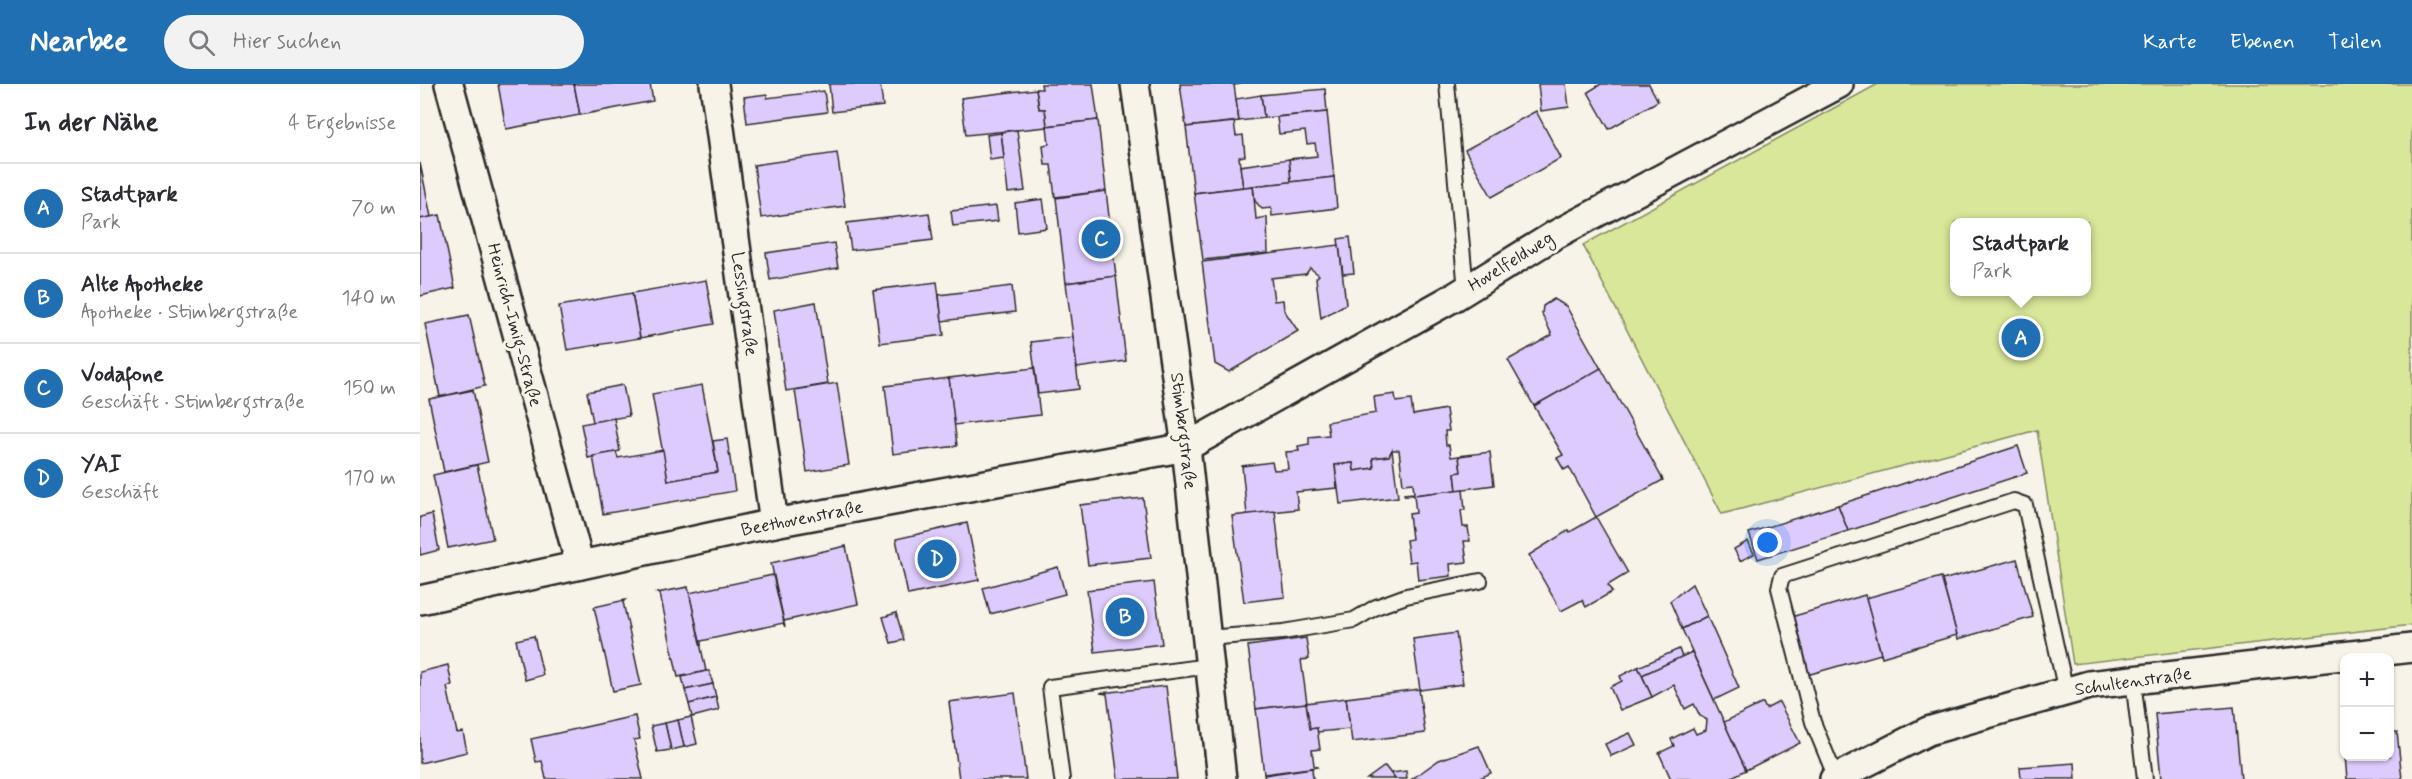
<!DOCTYPE html>
<html lang="de">
<meta charset="utf-8">
<style>
:root{--surface:#fff;--page:#f2f2f3;--text:#2b2b33;--muted:#7c7c81;--line:#e1e1e2;--accent:#1f6fb2}
body{margin:0;font-family:Mynerve,sans-serif;background:var(--page);color:var(--text)}
.controls{position:absolute;right:18px;bottom:18px;display:grid;overflow:hidden;border-radius:12px;box-shadow:0 2px 4px #0004}
.controls button{width:54px;height:54px;display:grid;place-items:center;padding:0;border:0;border-bottom:2px solid var(--line);background:var(--surface);color:var(--text);font:30px sans-serif}
.you{position:absolute;left:1348px;top:459px;width:21px;height:21px;margin:-15px;border:4px solid #fff;border-radius:50%;background:#1a73e8;box-shadow:0 0 0 9px #1a73e833}
.badge{display:grid;place-items:center;width:39px;height:39px;border-radius:50%;background:var(--accent);color:#fff;font-size:20px;font-weight:700}
.pin{position:absolute;translate:-50% -50%;border:3px solid #fff;box-shadow:0 2px 6px #0006}
.popup{position:absolute;left:1530px;top:134px;width:141px;height:78px;box-sizing:border-box;display:grid;place-content:center;border-radius:12px;background:var(--surface);filter:drop-shadow(0 2px 4px #0005);font-size:20px;white-space:nowrap;color:var(--muted)}
.popup b{font-size:22px;color:var(--text)}
.popup::after{content:'';position:absolute;left:50%;top:100%;margin-left:-12px;border:12px solid transparent;border-top-color:var(--surface)}
.list{margin:0;padding:0;list-style:none}
h2{display:flex;justify-content:space-between;align-items:center;height:78px;margin:0;padding:0 24px;font-size:26px}
h2 small{font-size:20px;font-weight:400;color:var(--muted)}
.list li{display:grid;grid-template-columns:39px 1fr auto;gap:18px;align-items:center;box-sizing:border-box;height:90px;padding:0 24px;border-top:2px solid var(--line)}
.list b{display:block;font-size:22px;white-space:nowrap}
.list p{margin:0;font-size:20px;white-space:nowrap;color:var(--muted)}
.list em{font-size:20px;font-style:normal;color:var(--muted)}
.icon{flex:none;width:33px;height:33px;fill:none;stroke:currentColor;stroke-width:2;stroke-linecap:round;stroke-linejoin:round}
.map{position:relative;flex:none;width:1992px;height:695px;overflow:hidden}
header{display:flex;align-items:center;gap:36px;box-sizing:border-box;height:84px;padding:0 30px;background:var(--accent);color:#fff}
header strong{font-size:28px}
nav{display:flex;gap:33px;margin-inline-start:auto;font-size:21px}
.search{width:420px;height:54px;background:var(--page);display:flex;align-items:center;gap:15px;box-sizing:border-box;padding:0 21px;border-radius:33px;color:var(--muted);font-size:22px}
main{display:flex}
aside{flex:1;background:var(--surface)}
.map>svg:first-child{display:block}
</style>
<header>
<strong>Nearbee</strong>
<div class="search"><svg class="icon" aria-label="search" viewBox="0 0 24 24"><circle cx="10" cy="10" r="6"/><path d="M15 15l6 6"/></svg>Hier suchen</div>
<nav><a>Karte</a><a>Ebenen</a><a>Teilen</a></nav>
</header>
<main>
<aside>
<h2>In der Nähe<small>4 Ergebnisse</small></h2>
<ul class="list">
<li><span class="badge">A</span><div><b>Stadtpark</b><p>Park</p></div><em>70 m</em></li>
<li><span class="badge">B</span><div><b>Alte Apotheke</b><p>Apotheke · Stimbergstraße</p></div><em>140 m</em></li>
<li><span class="badge">C</span><div><b>Vodafone</b><p>Geschäft · Stimbergstraße</p></div><em>150 m</em></li>
<li><span class="badge">D</span><div><b>YAI</b><p>Geschäft</p></div><em>170 m</em></li>
</ul>
</aside>
<div class="map">
<svg width="1992" height="695" viewBox="0 0 1992 695">
<rect width="100%" height="100%" fill="#f7f3e8"/>
<filter id="ink" filterUnits="userSpaceOnUse"><feTurbulence type="fractalNoise" baseFrequency=".0167" numOctaves="2"/><feDisplacementMap in="SourceGraphic" scale="12" xChannelSelector="R" yChannelSelector="G"/><feConvolveMatrix kernelMatrix="1 2 1 2 8 2 1 2 1" color-interpolation-filters="sRGB"/></filter>
<g filter="url(#ink)">
<path fill="#d9e79a" stroke="#828962" stroke-width="1.5" fill-rule="evenodd" d="M1458 0H1992V541L1653 580 1617 346 1302 430 1163 161ZM1667 138V208H1535V138Z"/>
<g fill="#decbfd" stroke="#2b2b2b" stroke-width="1.5">
<polygon points="78,0 154,0 160,31 86,45"/>
<polygon points="154,0 230,0 233,17 160,31"/>
<polygon points="409,0 460,0 463,22 412,28"/>
<polygon points="621,0 673,0 678,36 627,42 625,25 619,25 616,5 622,5"/>
<polygon points="760,0 821,0 814,1 819,37 766,43"/>
<polygon points="1118,0 1146,0 1149,23 1121,27"/>
<polygon points="1181,0 1229,0 1238,17 1189,45 1168,8"/>
<polygon points="616,5 619,25 625,25 627,43 546,51 541,14"/>
<polygon points="905,5 907,28 844,34 841,11"/>
<polygon points="404,7 407,28 327,39 324,13 347,10 347,14"/>
<polygon points="841,11 844,34 819,37 816,15"/>
<polygon points="1116,27 1141,74 1072,113 1045,66"/>
<polygon points="907,28 914,93 871,98 869,75 897,72 895,59 887,60 885,47 859,50 857,33"/>
<polygon points="678,36 686,107 635,113 631,81 625,81 623,61 629,60 627,42"/>
<polygon points="814,38 816,52 823,51 825,72 819,73 823,103 774,109 766,43"/>
<polygon points="597,46 605,107 588,109 581,48"/>
<polygon points="581,49 584,74 570,76 567,51"/>
<polygon points="417,69 425,122 341,134 334,81"/>
<polygon points="869,75 871,98 823,103 820,82"/>
<polygon points="0,79 11,133 0,135"/>
<polygon points="914,93 917,124 852,132 851,124 842,125 835,117 833,102"/>
<polygon points="833,102 836,135 847,133 848,169 783,176 774,109"/>
<polygon points="686,107 696,192 646,199 636,114"/>
<polygon points="623,115 627,144 598,148 595,119"/>
<polygon points="576,122 578,137 533,142 531,127"/>
<polygon points="509,129 513,156 431,166 427,139"/>
<polygon points="20,131 35,204 0,212 0,135"/>
<polygon points="930,153 934,189 923,190 918,155"/>
<polygon points="414,159 418,184 350,196 346,169"/>
<polygon points="919,161 926,220 901,234 896,194 899,191 890,184 886,190 851,194 854,217 863,216 864,226 878,247 809,288 795,280 782,178"/>
<polygon points="696,192 706,277 657,284 646,199"/>
<polygon points="286,196 294,240 220,254 212,209"/>
<polygon points="517,198 524,251 460,259 453,206"/>
<polygon points="592,202 595,228 522,237 519,211"/>
<polygon points="212,209 220,254 147,266 139,222"/>
<polygon points="1134,215 1146,222 1181,285 1114,322 1088,276 1132,251 1122,230 1123,222"/>
<polygon points="396,218 408,300 366,307 354,226"/>
<polygon points="49,231 65,302 20,313 5,240"/>
<polygon points="653,253 659,305 618,310 611,258"/>
<polygon points="614,284 620,331 534,341 529,294"/>
<polygon points="1181,284 1243,396 1176,433 1149,383 1144,386 1137,374 1143,371 1114,322"/>
<polygon points="529,294 537,362 473,370 465,302"/>
<polygon points="417,299 429,381 387,388 375,306"/>
<polygon points="203,301 209,332 173,338 167,308"/>
<polygon points="282,301 298,388 248,397 232,310"/>
<polygon points="53,306 68,378 24,388 9,315"/>
<polygon points="975,310 976,318 991,316 993,331 1026,325 1029,347 1025,347 1026,361 1029,361 1031,373 1039,372 1041,388 1035,389 1037,406 985,412 984,410 994,409 993,399 983,400 979,366 972,366 969,372 953,374 954,384 934,387 933,379 915,381 917,404 876,408 878,425 827,431 822,382 852,378 854,386 868,385 866,368 879,367 878,362 889,360 889,353 909,351 907,338 956,329 954,313"/>
<polygon points="194,334 200,367 168,374 161,340"/>
<polygon points="307,355 315,407 183,430 173,372 196,368 198,374 243,366 248,397 298,388 293,357"/>
<polygon points="1598,362 1607,389 1428,447 1418,421"/>
<polygon points="972,366 978,413 920,420 915,381 933,379 934,387 954,384 953,374 969,372"/>
<polygon points="1070,368 1074,401 1037,406 1035,389 1041,388 1039,372"/>
<polygon points="57,381 73,455 28,464 13,391"/>
<polygon points="1043,405 1045,426 1041,426 1043,443 1048,443 1050,457 1044,457 1047,478 1030,480 1031,492 998,496 996,477 989,478 986,456 992,455 989,430 996,429 994,411"/>
<polygon points="723,414 731,474 668,481 660,421"/>
<polygon points="1418,421 1428,447 1338,475 1329,449"/>
<polygon points="855,427 865,513 824,518 812,432"/>
<polygon points="12,430 19,466 0,471 0,433"/>
<polygon points="1176,433 1208,489 1188,501 1192,508 1166,523 1162,516 1141,527 1109,471 1149,446 1150,448"/>
<polygon points="547,439 559,496 488,511 476,455"/>
<polygon points="1328,457 1334,470 1320,477 1314,465"/>
<polygon points="426,462 438,520 364,537 351,479"/>
<polygon points="1597,475 1613,533 1538,555 1522,496"/>
<polygon points="638,483 645,510 570,530 563,504"/>
<polygon points="353,491 365,543 363,539 281,557 281,562 269,509"/>
<polygon points="1521,493 1537,551 1462,573 1446,514"/>
<polygon points="734,498 742,560 675,568 667,506"/>
<polygon points="1272,500 1287,532 1262,545 1250,517"/>
<polygon points="268,503 286,587 258,593 240,510 237,509"/>
<polygon points="1445,511 1461,570 1387,591 1371,533"/>
<polygon points="205,516 203,518 221,601 193,607 174,523"/>
<polygon points="476,529 484,556 471,559 463,533"/>
<polygon points="1287,532 1319,604 1294,616 1262,545"/>
<polygon points="1036,549 1043,600 1000,606 993,555"/>
<polygon points="114,552 123,591 105,596 96,556"/>
<polygon points="886,554 889,575 881,576 887,619 836,625 828,562"/>
<polygon points="1259,565 1262,573 1222,591 1218,583"/>
<polygon points="1272,568 1326,686 1308,695 1251,695 1239,669 1254,662 1251,655 1273,644 1276,650 1286,646 1287,636 1280,632 1274,620 1265,625 1254,601 1232,613 1222,591"/>
<polygon points="28,581 32,601 27,603 37,649 43,648 47,668 0,679 0,588"/>
<polygon points="1218,583 1232,613 1200,626 1190,603 1202,597 1200,592"/>
<polygon points="286,587 289,587 293,600 265,606 262,593"/>
<polygon points="293,600 296,613 269,620 265,606"/>
<polygon points="746,602 757,695 698,695 687,610 680,609"/>
<polygon points="999,605 1005,649 932,658 926,614"/>
<polygon points="595,609 606,695 539,695 529,618"/>
<polygon points="296,613 299,626 272,633 269,620"/>
<polygon points="926,614 930,645 897,648 897,644 890,645 886,619"/>
<polygon points="1359,618 1380,659 1326,686 1304,638 1343,619 1346,625"/>
<polygon points="886,619 890,645 897,644 900,665 892,666 894,681 897,683 844,690 836,625"/>
<polygon points="1814,623 1821,695 1741,695 1735,630"/>
<polygon points="215,632 220,655 214,656 223,695 126,695 122,677 116,678 111,655"/>
<polygon points="271,633 277,660 264,663 258,636"/>
<polygon points="258,636 264,663 251,666 245,639"/>
<polygon points="245,639 251,666 237,668 231,642"/>
<polygon points="1970,648 1977,648 1982,695 1927,695 1925,672 1970,672"/>
<polygon points="1210,649 1216,661 1191,672 1185,660"/>
<polygon points="1059,662 1071,689 1058,695 992,695 1019,676"/>
<polygon points="1655,679 1656,695 1601,695 1600,683"/>
<polygon points="965,682 975,695 947,695"/>
<polygon points="892,684 893,695 845,695 844,691"/>
<polygon points="986,687 987,695 975,695 971,689"/>
</g>
<g fill="none" stroke-linecap="round" stroke-linejoin="round">
<defs>
<g id="service">
<polyline points="1027,0 1046,206"/>
<polyline points="787,554 863,548 934,536 956,523 986,512 1060,497"/>
<polyline points="1713,596 1725,695"/>
<polyline points="1416,694 1393,638 1359,504 1362,492 1594,417 1605,421 1646,608"/>
<polyline points="642,695 630,603 789,582"/>
</g>
<g id="minor">
<polyline points="29,0 160,481"/>
<polyline points="294,0 354,439"/>
<polyline points="715,0 766,363 802,695"/>
<polyline points="0,516 354,439 766,363 1036,212 1133,152 1419,0"/>
<polyline points="1414,695 1508,647 1669,601 1992,564"/>
</g>
</defs>
<use href="#service" stroke="#2b2b2b" stroke-width="18"/>
<use href="#minor" stroke="#2b2b2b" stroke-width="32"/>
<use href="#service" stroke="#f7f3e8" stroke-width="14"/>
<use href="#minor" stroke="#f7f3e8" stroke-width="27"/>
</g>
</g>
<g text-anchor="middle" dominant-baseline="central" stroke-width="6" stroke-linejoin="round" paint-order="stroke">
<g font-size="18" fill="#2b2b2b" stroke="#f7f3e8">
<text transform="translate(1091 178) rotate(-32)">Hovelfeldweg</text>
<text transform="translate(324 220) rotate(82)">Lessingstraße</text>
<text transform="translate(94 241) rotate(75)">Heinrich-Imig-Straße</text>
<text transform="translate(763 347) rotate(83)">Stimbergstraße</text>
<text transform="translate(382 435) rotate(-11)">Beethovenstraße</text>
<text transform="translate(1713 598) rotate(-8)">Schultenstraße</text>
</g>
</g>
</svg>
<div class="controls">
<button>+</button>
<button>−</button>
</div>
<div class="you"></div>
<div class="pin badge" style="left:1601px;top:254px">A</div>
<div class="popup"><b>Stadtpark</b>Park</div>
<div class="pin badge" style="left:705px;top:533px">B</div>
<div class="pin badge" style="left:681px;top:155px">C</div>
<div class="pin badge" style="left:517px;top:475px">D</div>
</div>
</main>
